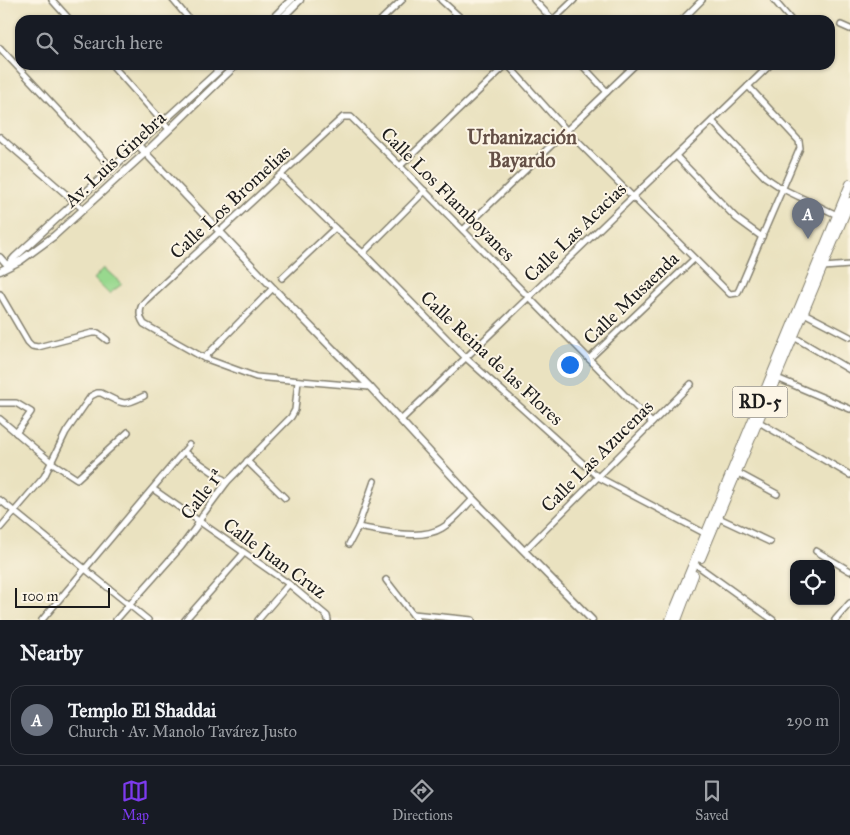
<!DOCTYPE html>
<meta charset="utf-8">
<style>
:root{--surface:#171b24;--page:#20242c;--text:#f1f3f6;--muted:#9ea1a6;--line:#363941;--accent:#7c3aed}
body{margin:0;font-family:"IM FELL Great Primer",serif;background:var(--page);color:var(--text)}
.controls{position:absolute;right:15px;bottom:15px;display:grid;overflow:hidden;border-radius:10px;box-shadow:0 1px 4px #0004}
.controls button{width:45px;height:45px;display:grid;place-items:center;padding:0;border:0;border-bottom:1px solid var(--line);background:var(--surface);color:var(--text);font:25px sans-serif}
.scale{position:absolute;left:15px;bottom:12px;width:95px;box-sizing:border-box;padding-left:5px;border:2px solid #1c1c1c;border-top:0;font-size:14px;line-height:18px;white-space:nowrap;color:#1c1c1c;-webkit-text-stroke:4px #fcf5e5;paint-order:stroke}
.you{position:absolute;left:569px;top:364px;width:18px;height:18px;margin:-12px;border:4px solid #fff;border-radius:50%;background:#1a73e8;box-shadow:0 0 0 8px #1a73e833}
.badge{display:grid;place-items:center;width:32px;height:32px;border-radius:50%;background:var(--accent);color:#fff;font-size:16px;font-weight:700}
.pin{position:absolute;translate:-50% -41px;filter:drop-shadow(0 1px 2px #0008)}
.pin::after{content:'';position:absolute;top:26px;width:18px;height:15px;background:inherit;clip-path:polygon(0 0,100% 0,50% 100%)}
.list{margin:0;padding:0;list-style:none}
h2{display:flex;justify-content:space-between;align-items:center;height:65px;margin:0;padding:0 20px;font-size:21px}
h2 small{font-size:16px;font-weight:400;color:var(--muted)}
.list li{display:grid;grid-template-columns:32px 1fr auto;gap:15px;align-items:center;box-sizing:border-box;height:70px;margin:0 10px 10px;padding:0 10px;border:1px solid var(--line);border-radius:15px}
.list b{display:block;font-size:19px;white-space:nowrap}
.list p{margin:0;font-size:16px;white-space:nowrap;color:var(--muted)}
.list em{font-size:16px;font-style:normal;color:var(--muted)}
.icon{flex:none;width:28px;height:28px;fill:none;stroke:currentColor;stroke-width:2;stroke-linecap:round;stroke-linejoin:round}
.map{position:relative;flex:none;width:850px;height:620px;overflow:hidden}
.search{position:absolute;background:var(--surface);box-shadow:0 1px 4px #0004;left:15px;right:15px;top:15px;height:55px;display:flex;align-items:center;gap:12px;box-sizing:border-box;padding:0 18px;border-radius:15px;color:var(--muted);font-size:19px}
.sheet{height:145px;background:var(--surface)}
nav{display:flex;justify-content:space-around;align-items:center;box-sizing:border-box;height:70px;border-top:1px solid var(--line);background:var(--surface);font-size:14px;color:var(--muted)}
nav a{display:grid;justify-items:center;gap:2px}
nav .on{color:var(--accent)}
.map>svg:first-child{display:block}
</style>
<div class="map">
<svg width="850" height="620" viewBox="0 0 850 620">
<rect width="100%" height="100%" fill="#fcf5e5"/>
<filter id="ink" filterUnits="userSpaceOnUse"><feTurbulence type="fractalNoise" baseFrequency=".02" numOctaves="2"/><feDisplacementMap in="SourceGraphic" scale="10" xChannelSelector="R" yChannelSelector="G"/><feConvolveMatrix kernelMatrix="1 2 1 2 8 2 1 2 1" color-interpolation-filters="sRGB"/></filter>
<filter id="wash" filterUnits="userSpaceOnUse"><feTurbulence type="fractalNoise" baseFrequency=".0096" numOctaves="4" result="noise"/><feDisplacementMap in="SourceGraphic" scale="20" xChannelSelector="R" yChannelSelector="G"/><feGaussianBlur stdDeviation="1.12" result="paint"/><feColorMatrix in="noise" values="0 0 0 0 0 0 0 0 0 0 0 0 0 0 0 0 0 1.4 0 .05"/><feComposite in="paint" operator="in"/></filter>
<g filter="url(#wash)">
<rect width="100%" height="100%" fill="#eae2c0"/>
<polygon fill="#98d88e" stroke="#5a7a55" points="104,268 122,284 109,294 94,279"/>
</g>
<g filter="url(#ink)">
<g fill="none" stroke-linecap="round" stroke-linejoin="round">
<defs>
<g id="minor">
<polyline points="52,0 70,20"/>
<polyline points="173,0 190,20"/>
<polyline points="441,0 463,20"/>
<polyline points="534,0 553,20"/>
<polyline points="774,0 791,20"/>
<polyline points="381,20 402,0"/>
<polyline points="553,20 574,0"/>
<polyline points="682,20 702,0"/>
<polyline points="841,25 850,29"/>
<polyline points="0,48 112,168"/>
<polyline points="112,65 169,129"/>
<polyline points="508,65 567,131 730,294 737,293 739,290 800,148 799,141 748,86"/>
<polyline points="582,65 607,92"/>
<polyline points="712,121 765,177 783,189 837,215"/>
<polyline points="0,137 83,209"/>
<polyline points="676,156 736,218 762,237"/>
<polyline points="400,166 506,65"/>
<polyline points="281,175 335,228 363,253 466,358 598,477 706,534"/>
<polyline points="463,230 635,65"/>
<polyline points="363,253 425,191"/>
<polyline points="0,257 8,266"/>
<polyline points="823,267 850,265"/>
<polyline points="282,278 335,228"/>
<polyline points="0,294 28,342 32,346 38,347 92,333 98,333 107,340"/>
<polyline points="804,313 850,337"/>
<polyline points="794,337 850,370"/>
<polyline points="204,358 273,288"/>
<polyline points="589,359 694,259"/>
<polyline points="777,378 850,409"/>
<path d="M370 387 256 377 204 358 144 324C138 315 139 307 146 300L343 117H351L400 166 652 423"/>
<polyline points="0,403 16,403 31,412 16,433"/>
<polyline points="0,419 51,462 77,479 128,432"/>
<polyline points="401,420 770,65"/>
<polyline points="759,422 850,475"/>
<polyline points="184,452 227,482"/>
<polyline points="247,461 285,498"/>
<polyline points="738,473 777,494"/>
<polyline points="153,489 289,584 327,616 328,620"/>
<polyline points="0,500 148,620"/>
<polyline points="719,518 770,542"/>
<path d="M358 527C381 531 421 541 442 528 454 521 463 509 473 499"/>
<path d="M0 528 44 477 66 432 91 396 97 393H101C123 404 122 407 144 396"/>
<polyline points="349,544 358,527 374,481"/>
<polyline points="525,550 691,384"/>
<polyline points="816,551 850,571"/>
<polyline points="698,566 773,620"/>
<polyline points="386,580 417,620"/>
<polyline points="413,614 472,620"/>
<polyline points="42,620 189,445"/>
<polyline points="116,620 181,547 196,527 204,513 227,482 291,417 295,410 298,381"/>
<polyline points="185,620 244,553"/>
<polyline points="258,620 289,584"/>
<polyline points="835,620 850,603"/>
</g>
<g id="tertiary">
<polyline points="271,20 291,0"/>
<polyline points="280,20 300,0"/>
<polyline points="138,145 273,288 370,387 473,499 592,620"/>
<polyline points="9,264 15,257 225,65"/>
<polyline points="0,271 20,261 54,236 145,153 236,65"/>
</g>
<g id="primary">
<polyline points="701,558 850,202"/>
<polyline points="670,620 850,184"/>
<polyline points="677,620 694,575"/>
</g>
</defs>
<use href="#minor" stroke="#837f6e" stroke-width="8"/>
<use href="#tertiary" stroke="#837f6e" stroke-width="9"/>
<use href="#primary" stroke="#837f6e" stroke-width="10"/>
<use href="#minor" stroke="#fff" stroke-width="5"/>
<use href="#tertiary" stroke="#fff" stroke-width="6"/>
<use href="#primary" stroke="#fff" stroke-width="8"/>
</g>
</g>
<g text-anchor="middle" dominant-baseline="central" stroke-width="4" stroke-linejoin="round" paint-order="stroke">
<rect fill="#fcf5e5" stroke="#5f5d58" stroke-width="1" x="732.5" y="386.5" width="55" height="31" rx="4"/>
<g font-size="18" font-weight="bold" fill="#1c1c1c">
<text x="760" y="402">RD-5</text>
</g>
<g font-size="19" fill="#1c1c1c" stroke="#fcf5e5">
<text transform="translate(115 159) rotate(-43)">Av. Luis Ginebra</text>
<text transform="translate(448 194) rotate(45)">Calle Los Flamboyanes</text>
<text transform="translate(230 202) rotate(-43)">Calle Los Bromelias</text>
<text transform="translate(575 232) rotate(-44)">Calle Las Acacias</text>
<text transform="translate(631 298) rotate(-44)">Calle Musaenda</text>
<text transform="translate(492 358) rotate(43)">Calle Reina de las Flores</text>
<text transform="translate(597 456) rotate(-45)">Calle Las Azucenas</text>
<text transform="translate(202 494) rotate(-53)">Calle 1ª</text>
<text transform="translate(275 558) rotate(36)">Calle Juan Cruz</text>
</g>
<g font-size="20" font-weight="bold" fill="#645046" stroke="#fcf5e5">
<text x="522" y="137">Urbanización<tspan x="522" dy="23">Bayardo</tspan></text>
</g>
</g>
</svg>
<div class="controls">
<button><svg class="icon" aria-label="locate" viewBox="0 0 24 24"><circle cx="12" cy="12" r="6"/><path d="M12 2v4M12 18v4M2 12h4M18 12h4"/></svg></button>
</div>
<div class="scale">100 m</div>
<div class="you"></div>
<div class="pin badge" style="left:808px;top:239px;background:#6b7280">A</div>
<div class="search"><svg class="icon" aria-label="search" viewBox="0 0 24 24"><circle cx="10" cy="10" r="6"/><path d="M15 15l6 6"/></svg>Search here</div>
</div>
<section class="sheet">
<h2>Nearby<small></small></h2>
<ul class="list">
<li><span class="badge" style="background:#6b7280">A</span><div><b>Templo El Shaddai</b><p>Church · Av. Manolo Tavárez Justo</p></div><em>290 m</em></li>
</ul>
</section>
<nav>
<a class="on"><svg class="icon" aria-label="map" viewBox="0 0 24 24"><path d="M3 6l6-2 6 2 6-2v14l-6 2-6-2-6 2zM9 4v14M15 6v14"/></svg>Map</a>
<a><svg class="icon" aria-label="directions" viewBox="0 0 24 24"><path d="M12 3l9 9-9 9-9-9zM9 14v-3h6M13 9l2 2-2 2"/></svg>Directions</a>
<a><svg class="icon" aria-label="saved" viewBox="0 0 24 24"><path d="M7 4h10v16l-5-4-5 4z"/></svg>Saved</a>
</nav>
